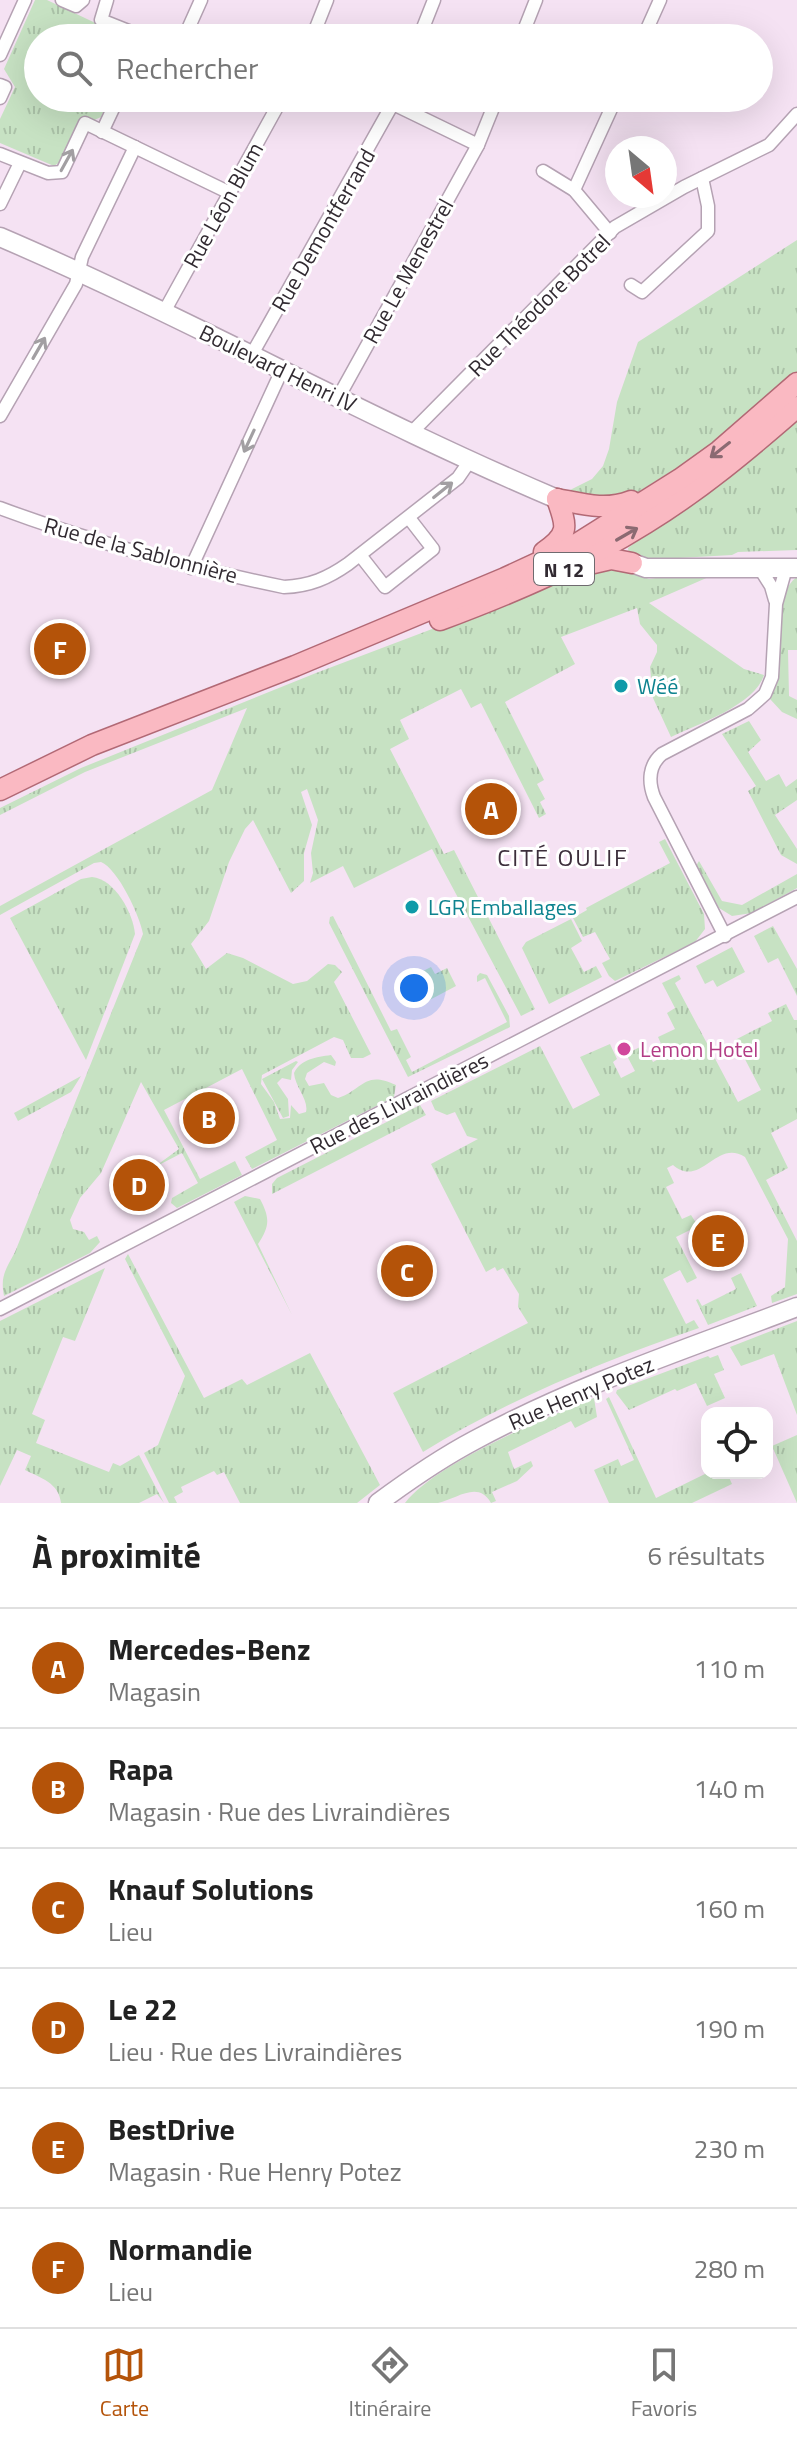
<!DOCTYPE html>
<html lang="fr">
<meta charset="utf-8">
<style>
:root{--surface:#fff;--page:#f2f2f2;--text:#222;--muted:#767676;--line:#e0e0e0;--accent:#b45309}
body{margin:0;font-family:"Titillium Web",sans-serif;background:var(--page);color:var(--text)}
.controls{position:absolute;right:24px;bottom:24px;display:grid;overflow:hidden;border-radius:16px;box-shadow:0 8px 32px #0002}
.controls button{width:72px;height:72px;display:grid;place-items:center;padding:0;border:0;border-bottom:2px solid var(--line);background:var(--surface);color:var(--text);font:40px sans-serif}
.compass{position:absolute;left:605px;top:136px;width:72px;height:72px;border-radius:50%;background:var(--surface);box-shadow:0 8px 32px #0002;rotate:151deg}
.you{position:absolute;left:414px;top:988px;width:28px;height:28px;margin:-20px;border:6px solid #fff;border-radius:50%;background:#1a73e8;box-shadow:0 0 0 12px #1a73e833}
.badge{display:grid;place-items:center;width:52px;height:52px;border-radius:50%;background:var(--accent);color:#fff;font-size:26px;font-weight:700}
.pin{position:absolute;translate:-50% -50%;border:4px solid #fff;box-shadow:0 2px 8px #0006}
.list{margin:0;padding:0;list-style:none}
h2{display:flex;justify-content:space-between;align-items:center;height:104px;margin:0;padding:0 32px;font-size:34px}
h2 small{font-size:26px;font-weight:400;color:var(--muted)}
.list li{display:grid;grid-template-columns:52px 1fr auto;gap:24px;align-items:center;box-sizing:border-box;height:120px;padding:0 32px;border-top:2px solid var(--line)}
.list b{display:block;font-size:30px;white-space:nowrap}
.list p{margin:0;font-size:26px;white-space:nowrap;color:var(--muted)}
.list em{font-size:26px;font-style:normal;color:var(--muted)}
.icon{flex:none;width:44px;height:44px;fill:none;stroke:currentColor;stroke-width:2;stroke-linecap:round;stroke-linejoin:round}
.map{position:relative;flex:none;width:797px;height:1503px;overflow:hidden}
.search{position:absolute;background:var(--surface);box-shadow:0 8px 32px #0002;left:24px;right:24px;top:24px;height:88px;display:flex;align-items:center;gap:20px;box-sizing:border-box;padding:0 28px;border-radius:44px;color:var(--muted);font-size:30px}
.sheet{height:824px;background:var(--surface)}
nav{display:flex;justify-content:space-around;align-items:center;box-sizing:border-box;height:112px;border-top:2px solid var(--line);background:var(--surface);font-size:22px;color:var(--muted)}
nav a{display:grid;justify-items:center;gap:4px}
nav .on{color:var(--accent)}
.map>svg:first-child{display:block}
</style>
<div class="map">
<svg width="797" height="1503" viewBox="0 0 797 1503">
<defs>
<pattern id="grass-tufts" width="24" height="20" patternUnits="userSpaceOnUse" patternTransform="scale(2)"><rect width="24" height="20" fill="#c7e2c3"/><path d="M3 7l-1-3M5 7V3M7 7l1-3M15 17l-1-3M17 17v-4M19 17l1-3" fill="none" stroke="#abc2a8"/></pattern>
</defs>
<rect width="100%" height="100%" fill="#f5e2f3"/>
<g fill="url(#grass-tufts)">
<polygon points="35,0 47,0 127,38 38,38 38,98 110,98 101,117 90,122 81,118 60,162 54,166 0,143 0,119 15,87 4,69"/>
<polygon points="797,240 797,376 718,442 627,499 570,496 570,490 592,479 603,466 609,449 617,402 638,342"/>
<polygon points="797,415 797,550 738,552 732,555 679,558 653,563 629,555 628,548"/>
<path d="M612 563 649 579 682 574 711 576 649 603 744 669 764 675C755 705 698 724 671 737L653 698 650 667 657 652V645L640 624 637 608 561 637 575 664 505 702 544 780 537 784 545 799 540 802 546 814 539 818 481 703 471 708 461 689 400 720 409 739 390 749 444 854 454 850 535 1009 521 1016 432 849 354 888 343 866 310 883 313 873 311 853 318 820 307 789 301 792 312 825 304 853V881L291 893 253 820 245 829 229 862 209 921 191 944 206 969 227 953 243 958 293 984 307 981 328 964 335 965 342 972 334 982 371 1054 363 1058H351L343 1040 334 1037 262 1075 261 1084 274 1102 280 1119 290 1118 291 1105 299 1114 306 1112C309 1100 295 1087 294 1073 301 1059 316 1057 331 1055L336 1062 335 1066 324 1062 307 1073 305 1079 309 1086 324 1083 331 1095 338 1098C364 1089 364 1070 396 1085L394 1097 252 1169 245 1157 277 1140 242 1069 164 1110 200 1179 235 1161 242 1175 177 1208 171 1203 172 1198 198 1183 182 1153 153 1168 179 1149 141 1082 101 1173 80 1198 70 1220 73 1229 84 1232 89 1240 97 1236 100 1242 90 1253 4 1296C0 1276 6 1269 15 1252L143 934C140 916 118 869 101 862L94 863 0 915V906L212 790 247 708 85 772 0 815V808L81 768 316 673 593 568Z"/>
<path d="M797 577V650H788L789 696 797 700V719L782 712 770 699C774 691 778 683 779 675 783 647 772 594 797 577Z"/>
<polygon points="749,721 761,740 748,752 766,781 779,774 786,787 797,779 797,800 775,815 797,849 797,864 781,855 748,791 756,786 722,734"/>
<polygon points="665,839 704,914 705,929 695,942 615,981 609,976 602,963 610,959 595,932 583,937 573,918 587,910 586,908 670,863 659,842"/>
<polygon points="699,861 722,901 742,905 797,874 797,888 752,913 732,916 719,908 696,866"/>
<path d="M92 877C115 879 133 913 135 934L86 1060 10 918 81 879Z"/>
<polygon points="333,916 391,1031 397,1029 411,1057 406,1060 412,1072 507,1022 485,978 477,982 477,976 480,973 487,975 509,1016 510,1027 408,1077 329,923 330,917"/>
<polygon points="571,919 582,941 571,948 584,972 596,966 602,977 549,1004 522,948 526,942"/>
<polygon points="773,926 797,969 797,996 778,958 768,963 754,936"/>
<polygon points="732,947 745,972 717,987 713,980 705,984 696,966"/>
<polygon points="431,967 435,974 447,968 456,986 424,1003 418,1000 407,979"/>
<path d="M679 975 681 979 675 983 738 1102 761 1090 735 1040 772 1021 768 1013 786 1004 794 1020H797V1119L771 1133 788 1168 766 1180 797 1241V1294L772 1303 771 1296 785 1287 788 1239 745 1157C716 1138 701 1189 673 1165L667 1168 674 1183 666 1187 682 1219 691 1215 698 1226 676 1237 697 1278 687 1283 680 1270 663 1279 686 1324 694 1320 699 1328C604 1361 508 1399 423 1452L393 1393 528 1323 518 1307 519 1294 503 1268 497 1271 495 1267 486 1272 431 1164 478 1139 467 1136 455 1112 447 1115 435 1110 431 1101 540 1046 573 1109 600 1095 580 1057 610 1044 617 1059 613 1062 621 1078 635 1071 626 1054 644 1045 653 1062 666 1055 658 1037 675 1029 667 1013 675 1008 662 983Z"/>
<polygon points="296,1061 298,1062 292,1070 291,1080 282,1078 277,1083 288,1099 289,1116 283,1118 262,1079"/>
<polygon points="81,1076 71,1092 18,1121 14,1113"/>
<polygon points="420,1105 426,1115 272,1194 272,1184 277,1178"/>
<path d="M245 1196 260 1199C270 1218 270 1226 258 1244L292 1315 234 1202Z"/>
<polygon points="128,1254 204,1398 242,1379 247,1385 310,1353 380,1485 357,1503 240,1503 224,1472 217,1475 214,1471 181,1487 183,1492 174,1497 177,1503 169,1503 144,1453 158,1445 185,1376 125,1259"/>
<path d="M105 1268 75 1341 63 1337 32 1414 45 1420 36 1443 109 1472 113 1463 120 1466 139 1455 164 1503 157 1494 139 1503H61C59 1483 41 1478 25 1470L31 1456 17 1450 0 1486V1321Z"/>
<polygon points="741,1273 757,1306 708,1325 696,1300 698,1299 702,1306 736,1289 731,1278"/>
<polygon points="797,1321 797,1415 774,1354 741,1366 730,1347"/>
<polygon points="718,1355 724,1370 714,1374 725,1398 707,1406 696,1383 677,1391 675,1389 629,1410 616,1393 617,1390 708,1356 710,1358"/>
<polygon points="609,1397 656,1498 707,1473 727,1473 732,1484 692,1503 609,1503 594,1470 618,1459 621,1466 634,1460 606,1399"/>
<path d="M594 1398 597 1417 575 1428 571 1421 508 1452 514 1469 531 1461 533 1466 517 1481 492 1492 496 1501 491 1503C478 1480 457 1499 438 1503 428 1503 415 1503 405 1503 436 1463 545 1418 594 1398Z"/>
<polygon points="797,1435 797,1503 772,1446"/>
</g>
<g fill="none" stroke-linecap="round" stroke-linejoin="round">
<defs>
<g id="street">
<polyline points="62,0 76,6 83,0"/>
<polyline points="107,0 101,20 146,38"/>
<polyline points="184,38 201,0"/>
<polyline points="312,38 327,0"/>
<polyline points="419,38 434,0"/>
<polyline points="521,38 536,0"/>
<polyline points="643,38 660,0"/>
<polyline points="0,55 25,0"/>
<polyline points="0,85 5,87 0,98"/>
<polyline points="381,98 478,145"/>
<polyline points="102,132 118,98"/>
<polyline points="0,154 48,173 62,172 85,123 230,193"/>
<polyline points="543,171 574,190 610,233"/>
<polyline points="574,190 616,98"/>
<polyline points="0,204 20,163"/>
<polyline points="631,285 642,292 708,231 708,206 702,178"/>
<polyline points="164,312 282,98"/>
<polyline points="251,356 396,98"/>
<polyline points="338,398 478,145 497,98"/>
<polyline points="0,416 76,284 82,257 135,147"/>
<polyline points="411,433 615,227 684,187 769,145 797,114"/>
<path d="M0 508C93 543 187 567 284 587 310 586 328 578 348 564L458 478 469 462"/>
<polyline points="360,555 385,587 433,549 409,518"/>
<polyline points="759,567 771,586 775,600"/>
<polyline points="191,568 282,370"/>
<path d="M725 936 654 797C648 781 649 765 662 754L748 709 765 694 772 677 776 604 786 568"/>
<polyline points="0,1309 797,897"/>
</g>
<g id="secondary">
<path d="M0 237C189 318 368 419 557 499"/>
<polyline points="632,563 646,568 797,568"/>
<path d="M378 1503C409 1480 441 1458 475 1440 577 1385 689 1348 797 1307"/>
</g>
<g id="primary">
<path d="M557 499C583 504 605 511 631 501"/>
<path d="M544 552C570 534 567 526 557 499"/>
<polyline points="585,565 611,559 632,563"/>
<path d="M440 620C512 593 581 564 646 523 700 490 749 449 797 407"/>
<polyline points="0,790 92,745 295,666 505,578 572,547 680,479 719,451 797,383"/>
</g>
</defs>
<use href="#street" stroke="#b5a2b3" stroke-width="15"/>
<use href="#secondary" stroke="#b5a2b3" stroke-width="21"/>
<use href="#primary" stroke="#b26975" stroke-width="23"/>
<use href="#street" stroke="#fff" stroke-width="12"/>
<use href="#secondary" stroke="#fff" stroke-width="18"/>
<use href="#primary" stroke="#fab9c2" stroke-width="20"/>
</g>
<defs><path id="oneway-shaft" d="M-6 0H5M1.5-3L5.5 0L1.5 3" fill="none" stroke-width="1.6" stroke-linecap="round" stroke-linejoin="round" transform="scale(2)"/></defs>
<g stroke="#a29fa2">
<use href="#oneway-shaft" transform="translate(67 160) rotate(-61)"/>
<use href="#oneway-shaft" transform="translate(39 348) rotate(-60)"/>
<use href="#oneway-shaft" transform="translate(249 441) rotate(115)"/>
<use href="#oneway-shaft" transform="translate(443 490) rotate(-39)"/>
</g>
<g stroke="#8b6a72">
<use href="#oneway-shaft" transform="translate(720 450) rotate(142)"/>
<use href="#oneway-shaft" transform="translate(627 534) rotate(-30)"/>
</g>
<g fill="#0f9aa8" stroke="#fff" stroke-width="3">
<circle cx="621" cy="686" r="8"/>
<circle cx="412" cy="907" r="8"/>
</g>
<circle fill="#d1479c" stroke="#fff" stroke-width="3" cx="624" cy="1049" r="8"/>
<g text-anchor="middle" dominant-baseline="central" stroke-width="6" stroke-linejoin="round" paint-order="stroke">
<rect fill="#fff" stroke="#6f6a6f" stroke-width="2" x="534" y="553" width="60" height="32" rx="6"/>
<g font-size="20" font-weight="bold" fill="#312a31">
<text x="564" y="569">N 12</text>
</g>
<g font-size="22" fill="#312a31" stroke="#fff">
<text transform="translate(223 205) rotate(-61)">Rue Léon Blum</text>
<text transform="translate(323 230) rotate(-60)">Rue Demontferrand</text>
<text transform="translate(408 271) rotate(-61)">Rue Le Menestrel</text>
<text transform="translate(539 305) rotate(-45)">Rue Théodore Botrel</text>
<text transform="translate(278 368) rotate(26)">Boulevard Henri IV</text>
<text transform="translate(141 550) rotate(15)">Rue de la Sablonnière</text>
<text transform="translate(399 1103) rotate(-27)">Rue des Livraindières</text>
<text transform="translate(581 1393) rotate(-23)">Rue Henry Potez</text>
</g>
<g font-size="22" fill="#0d838f" stroke="#fff" text-anchor="start">
<text x="637" y="686">Wéé</text>
<text x="428" y="907">LGR Emballages</text>
</g>
<g font-size="22" fill="#b23c85" stroke="#fff" text-anchor="start">
<text x="640" y="1049">Lemon Hotel</text>
</g>
<g font-size="24" letter-spacing="2" fill="#3c2e3b" stroke="#fff">
<text x="563" y="857">CITÉ OULIF</text>
</g>
</g>
</svg>
<div class="controls">
<button><svg class="icon" aria-label="locate" viewBox="0 0 24 24"><circle cx="12" cy="12" r="6"/><path d="M12 2v4M12 18v4M2 12h4M18 12h4"/></svg></button>
</div>
<svg class="compass" viewBox="-18 -18 36 36"><path d="M0-13l5 13h-10z" fill="#e53935"/><path d="M0 13l5-13h-10z" fill="#767676"/></svg>
<div class="you"></div>
<div class="pin badge" style="left:491px;top:809px">A</div>
<div class="pin badge" style="left:209px;top:1118px">B</div>
<div class="pin badge" style="left:407px;top:1271px">C</div>
<div class="pin badge" style="left:139px;top:1185px">D</div>
<div class="pin badge" style="left:718px;top:1241px">E</div>
<div class="pin badge" style="left:60px;top:649px">F</div>
<div class="search"><svg class="icon" aria-label="search" viewBox="0 0 24 24"><circle cx="10" cy="10" r="6"/><path d="M15 15l6 6"/></svg>Rechercher</div>
</div>
<section class="sheet">
<h2>À proximité<small>6 résultats</small></h2>
<ul class="list">
<li><span class="badge">A</span><div><b>Mercedes-Benz</b><p>Magasin</p></div><em>110 m</em></li>
<li><span class="badge">B</span><div><b>Rapa</b><p>Magasin · Rue des Livraindières</p></div><em>140 m</em></li>
<li><span class="badge">C</span><div><b>Knauf Solutions</b><p>Lieu</p></div><em>160 m</em></li>
<li><span class="badge">D</span><div><b>Le 22</b><p>Lieu · Rue des Livraindières</p></div><em>190 m</em></li>
<li><span class="badge">E</span><div><b>BestDrive</b><p>Magasin · Rue Henry Potez</p></div><em>230 m</em></li>
<li><span class="badge">F</span><div><b>Normandie</b><p>Lieu</p></div><em>280 m</em></li>
</ul>
</section>
<nav>
<a class="on"><svg class="icon" aria-label="map" viewBox="0 0 24 24"><path d="M3 6l6-2 6 2 6-2v14l-6 2-6-2-6 2zM9 4v14M15 6v14"/></svg>Carte</a>
<a><svg class="icon" aria-label="directions" viewBox="0 0 24 24"><path d="M12 3l9 9-9 9-9-9zM9 14v-3h6M13 9l2 2-2 2"/></svg>Itinéraire</a>
<a><svg class="icon" aria-label="saved" viewBox="0 0 24 24"><path d="M7 4h10v16l-5-4-5 4z"/></svg>Favoris</a>
</nav>
